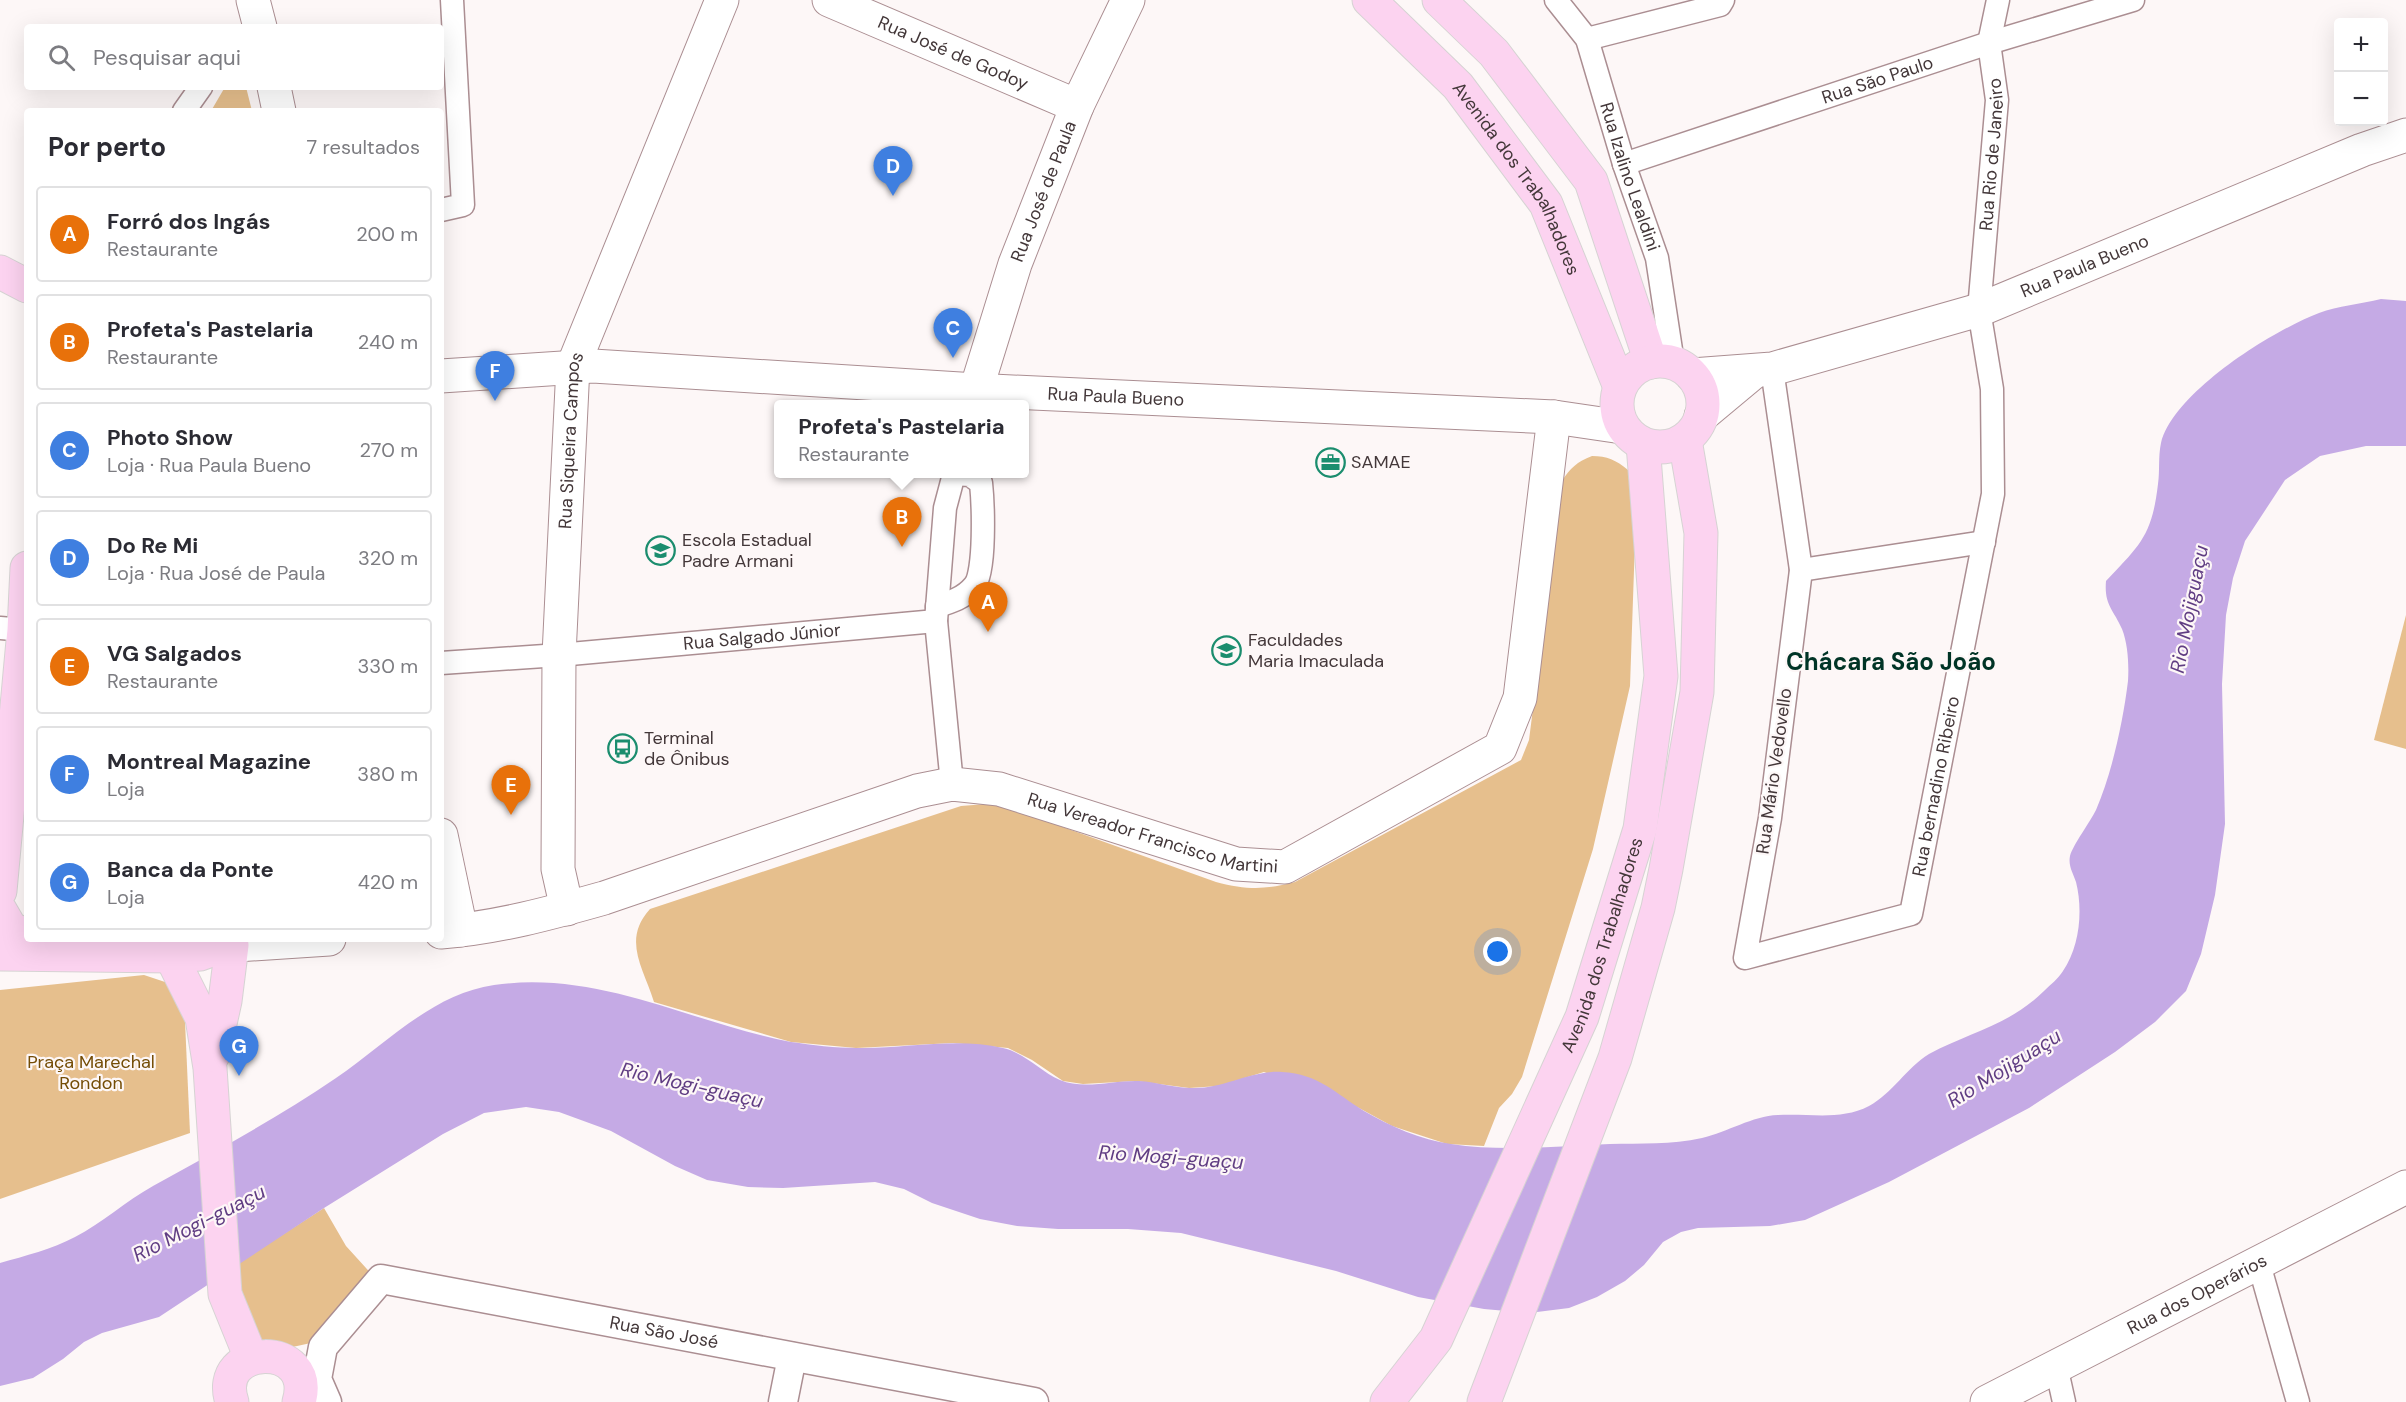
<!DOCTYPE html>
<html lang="pt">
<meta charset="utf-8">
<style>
:root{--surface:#fff;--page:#f7f7f7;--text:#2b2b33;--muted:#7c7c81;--line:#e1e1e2;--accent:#d93025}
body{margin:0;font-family:"DM Sans",sans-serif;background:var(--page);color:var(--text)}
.controls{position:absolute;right:18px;top:18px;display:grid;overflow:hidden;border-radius:6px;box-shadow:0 6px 24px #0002}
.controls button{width:54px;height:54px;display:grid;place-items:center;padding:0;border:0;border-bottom:2px solid var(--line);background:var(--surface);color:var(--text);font:30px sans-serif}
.you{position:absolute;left:1498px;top:952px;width:21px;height:21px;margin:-15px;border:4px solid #fff;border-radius:50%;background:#1a73e8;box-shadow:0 0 0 9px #1a73e833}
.badge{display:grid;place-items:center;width:39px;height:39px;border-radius:50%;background:var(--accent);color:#fff;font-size:20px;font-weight:700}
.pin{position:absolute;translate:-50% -50px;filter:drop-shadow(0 2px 3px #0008)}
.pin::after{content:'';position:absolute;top:32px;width:21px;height:18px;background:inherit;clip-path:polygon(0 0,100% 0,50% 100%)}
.popup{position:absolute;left:774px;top:400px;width:255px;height:78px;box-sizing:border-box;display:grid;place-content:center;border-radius:6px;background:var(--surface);filter:drop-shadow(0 2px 4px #0005);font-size:20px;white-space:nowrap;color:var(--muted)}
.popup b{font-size:22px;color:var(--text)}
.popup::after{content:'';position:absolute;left:50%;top:100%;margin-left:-12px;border:12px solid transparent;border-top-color:var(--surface)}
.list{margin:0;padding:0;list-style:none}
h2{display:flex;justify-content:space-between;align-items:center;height:78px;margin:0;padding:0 24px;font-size:26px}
h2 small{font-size:20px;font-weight:400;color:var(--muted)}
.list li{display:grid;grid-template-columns:39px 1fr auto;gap:18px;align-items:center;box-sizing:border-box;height:96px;margin:0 12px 12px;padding:0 12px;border:2px solid var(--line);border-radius:6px}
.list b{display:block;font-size:22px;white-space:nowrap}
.list p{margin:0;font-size:20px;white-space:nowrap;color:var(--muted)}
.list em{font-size:20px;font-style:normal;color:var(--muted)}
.icon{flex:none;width:33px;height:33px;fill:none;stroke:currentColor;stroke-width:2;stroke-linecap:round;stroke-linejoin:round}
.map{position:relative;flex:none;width:2406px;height:1402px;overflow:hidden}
.search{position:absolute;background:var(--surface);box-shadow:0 6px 24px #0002;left:24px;top:24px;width:420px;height:66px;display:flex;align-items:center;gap:15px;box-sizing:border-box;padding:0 21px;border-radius:6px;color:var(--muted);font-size:22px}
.panel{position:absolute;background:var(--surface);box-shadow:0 6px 24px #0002;left:24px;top:108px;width:420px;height:834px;border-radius:6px}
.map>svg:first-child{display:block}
</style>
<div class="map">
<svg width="2406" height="1402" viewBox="0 0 2406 1402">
<rect width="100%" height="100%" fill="#fdf7f7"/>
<g fill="#e6bf8d">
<polygon points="225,87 246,87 252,111 211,111"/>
<path d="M1592 456C1607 456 1616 460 1628 470L1635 541 1630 686 1593 849 1522 1077 1512 1094 1499 1108 1484 1146 1447 1144 1392 1126 1359 1108 1264 1072 1219 1086 1189 1088 1136 1081 1083 1084 1063 1081 1032 1060 1008 1048 953 1043 856 1048 791 1042 654 1002C643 967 622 940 650 909L961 806 986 804 1010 808 1216 882C1247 890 1265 890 1295 882L1521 760 1529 740 1562 481C1570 468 1577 462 1592 456Z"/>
<polygon points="2406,615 2406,749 2374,740"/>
<polygon points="144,975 165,982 184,999 190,1133 0,1199 0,990"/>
<polygon points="324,1208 346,1246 376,1279 320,1341 288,1348 260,1348 229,1269"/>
</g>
<path fill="#c5aae5" d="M2381 299 2406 301V446H2366L2320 456 2285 480 2245 541 2233 578 2226 615 2222 684 2225 824 2215 895 2201 954 2186 991 2155 1022 2115 1052 2029 1108 1889 1182 1805 1220 1770 1226 1698 1228 1681 1232 1663 1242 1644 1265 1625 1281 1597 1297 1569 1308 1529 1313 1484 1309 1418 1297 1336 1271 1181 1233 1128 1229H1058L1017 1226 980 1219 932 1203 904 1189 875 1182 783 1188 748 1187 707 1180 675 1166 611 1131 559 1112 526 1107 484 1113 443 1134 324 1208 159 1317 102 1333 84 1342 63 1359 33 1378 0 1386V1263C25 1256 52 1249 75 1237 102 1223 126 1201 153 1186 215 1152 277 1118 336 1078 386 1044 432 994 494 985 600 970 691 1023 791 1042 812 1045 836 1048 857 1048 906 1049 955 1037 1003 1048 1025 1053 1040 1071 1060 1080 1084 1090 1114 1080 1139 1081 1157 1082 1174 1088 1192 1088 1224 1089 1251 1070 1282 1072 1319 1074 1335 1093 1364 1111 1390 1126 1421 1140 1451 1144 1503 1152 1557 1146 1610 1144 1641 1143 1671 1145 1702 1138 1728 1132 1752 1116 1778 1115 1809 1113 1840 1121 1869 1106 1893 1093 1906 1068 1929 1054 1970 1032 2010 1025 2044 991 2051 984 2058 979 2063 971 2080 946 2083 910 2076 882 2073 873 2068 866 2070 856 2073 845 2090 822 2096 810 2112 773 2123 722 2128 681 2129 665 2128 644 2122 629 2113 609 2104 605 2106 581 2140 545 2152 536 2158 484 2160 471 2158 457 2161 443 2174 392 2272 331 2319 313 2338 306 2361 304 2381 299Z"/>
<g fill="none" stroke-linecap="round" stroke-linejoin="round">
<defs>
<g id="minor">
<path id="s1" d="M1556 0 1587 39 1624 164 1657 258 1673 363"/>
<polyline points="1587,39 1720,5 1723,0"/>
<polyline points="184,111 201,87"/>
<path id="s2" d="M1624 164 1989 43 2133 0"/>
<polyline points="441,210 463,205 452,0"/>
<path id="s3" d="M1772 369 1801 570 1770 818 1745 958 1911 914 1993 494 1992 389 1979 310 1997 100 1989 43 1998 0"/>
<polyline points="1801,570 1984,542"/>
<path d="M937 606C951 602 964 598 974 586 986 573 983 502 981 483L970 475 953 474"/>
<polyline points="0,628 24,630"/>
<path id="s4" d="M441 663 559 655 936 621"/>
<polyline points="952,784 936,621 945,508 954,474"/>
<polyline points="2259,1264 2298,1402"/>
<polyline points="2056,1366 2064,1402"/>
</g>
<g id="tertiary">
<path id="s5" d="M327 1402 317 1379 323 1347 381 1279 1034 1402"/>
<polyline points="783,1402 792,1357"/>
</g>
<g id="secondary">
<polyline points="253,0 260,27"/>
<path id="s6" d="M829 0 1077 106"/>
<polyline points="274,87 279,111"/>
<path id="s7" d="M1692 375 1772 369 1979 310 2362 150 2406 135"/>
<path id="s8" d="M441 376 593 366 992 391 1554 417 1622 427"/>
<path id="s9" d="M976 390 1015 264 1077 106 1128 0"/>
<polyline points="1701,416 1755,371"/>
<polyline points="441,835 461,930"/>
<path id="s10" d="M567 909 558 869 559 655 573 366 722 0"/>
<path id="s11" d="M441 932C496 928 551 913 604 898L917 791 952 784 999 789 1236 864 1285 867 1500 748 1520 698 1554 417"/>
<polyline points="222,946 329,939"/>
<path id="s12" d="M1987 1402 2406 1187"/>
</g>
<g id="primary">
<path id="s13" d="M1369 0 1458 86 1546 204 1620 387"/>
<polyline points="1439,0 1494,53 1591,181 1651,362"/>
<polyline points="0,272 27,286"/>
<circle cx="1660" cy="404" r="43"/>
<polyline points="0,891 24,630 27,568"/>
<polyline points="0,910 11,929 27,935"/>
<polyline points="0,954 171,956 200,954 222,946"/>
<polyline points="171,956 202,1018 210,1068 225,1294 251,1358"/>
<polyline points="213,1055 225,1001 232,945"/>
<path d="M232 1402C212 1343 317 1340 299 1402"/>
<path id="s14" d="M1387 1402 1436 1339 1582 1017 1640 829 1661 676 1643 444"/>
<polyline points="1484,1402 1615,1058 1658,908 1666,869 1697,692 1701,533 1685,440"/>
</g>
</defs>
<use href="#minor" stroke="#ab8e92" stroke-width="25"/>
<use href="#tertiary" stroke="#ab8e92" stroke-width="31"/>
<use href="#secondary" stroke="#ab8e92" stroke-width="35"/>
<use href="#primary" stroke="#d6d3d3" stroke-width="35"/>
<use href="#minor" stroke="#fff" stroke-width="22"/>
<use href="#tertiary" stroke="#fff" stroke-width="28"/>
<use href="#secondary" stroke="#fff" stroke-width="33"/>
<use href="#primary" stroke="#fcd3f0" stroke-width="33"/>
</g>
<defs>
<symbol id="office-ring" viewBox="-11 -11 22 22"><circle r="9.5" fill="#fdf7f7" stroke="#1b8d6e" stroke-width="1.5"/><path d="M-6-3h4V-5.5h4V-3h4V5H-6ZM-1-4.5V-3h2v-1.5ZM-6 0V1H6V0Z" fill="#1b8d6e"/></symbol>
<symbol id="school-ring" viewBox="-11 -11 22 22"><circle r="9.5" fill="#fdf7f7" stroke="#1b8d6e" stroke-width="1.5"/><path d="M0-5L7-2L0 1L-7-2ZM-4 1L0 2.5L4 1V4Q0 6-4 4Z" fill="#1b8d6e"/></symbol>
<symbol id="university-ring" viewBox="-11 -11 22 22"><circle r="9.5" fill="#fdf7f7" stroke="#1b8d6e" stroke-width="1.5"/><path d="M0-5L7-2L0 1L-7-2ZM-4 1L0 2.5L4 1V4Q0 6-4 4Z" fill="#1b8d6e"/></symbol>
<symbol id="bus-ring" viewBox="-11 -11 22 22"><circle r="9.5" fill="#fdf7f7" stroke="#1b8d6e" stroke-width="1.5"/><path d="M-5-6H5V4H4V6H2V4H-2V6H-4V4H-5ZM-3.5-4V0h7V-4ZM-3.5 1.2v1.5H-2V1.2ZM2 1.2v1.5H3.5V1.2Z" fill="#1b8d6e"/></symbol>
</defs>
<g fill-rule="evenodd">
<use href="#office-ring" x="1314" y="446" width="33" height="33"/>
<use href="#school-ring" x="644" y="534" width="33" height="33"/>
<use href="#university-ring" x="1210" y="634" width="33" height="33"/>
<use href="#bus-ring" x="606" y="732" width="33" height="33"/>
</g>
<g text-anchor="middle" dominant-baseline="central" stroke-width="4.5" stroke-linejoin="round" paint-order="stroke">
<g font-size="18" fill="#433739" stroke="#fdf7f7">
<text stroke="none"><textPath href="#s6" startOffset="135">Rua José de Godoy</textPath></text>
<text stroke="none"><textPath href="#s2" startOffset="267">Rua São Paulo</textPath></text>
<text stroke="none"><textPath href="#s3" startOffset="1536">Rua Rio de Janeiro</textPath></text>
<text stroke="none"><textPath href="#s1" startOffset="194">Rua Izalino Lealdini</textPath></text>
<text stroke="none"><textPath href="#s13" startOffset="234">Avenida dos Trabalhadores</textPath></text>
<text stroke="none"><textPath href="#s9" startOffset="210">Rua José de Paula</textPath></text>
<text stroke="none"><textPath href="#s7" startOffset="410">Rua Paula Bueno</textPath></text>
<text stroke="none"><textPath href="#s8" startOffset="676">Rua Paula Bueno</textPath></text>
<text stroke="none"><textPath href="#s10" startOffset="470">Rua Siqueira Campos</textPath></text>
<text stroke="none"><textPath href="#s4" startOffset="322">Rua Salgado Júnior</textPath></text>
<text transform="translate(1774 771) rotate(-82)">Rua Mário Vedovello</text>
<text stroke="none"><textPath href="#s3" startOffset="897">Rua bernadino Ribeiro</textPath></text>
<text stroke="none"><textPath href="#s11" startOffset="741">Rua Vereador Francisco Martini</textPath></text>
<text stroke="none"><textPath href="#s14" startOffset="508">Avenida dos Trabalhadores</textPath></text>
<text stroke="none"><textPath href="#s12" startOffset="236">Rua dos Operários</textPath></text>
<text stroke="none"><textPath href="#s5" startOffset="435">Rua São José</textPath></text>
</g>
<g font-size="18" fill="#433739" stroke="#fdf7f7" text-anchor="start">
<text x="1351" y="462">SAMAE</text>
<text x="682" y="540">Escola Estadual<tspan x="682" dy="21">Padre Armani</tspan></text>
<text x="1248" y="640">Faculdades<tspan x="1248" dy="21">Maria Imaculada</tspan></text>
<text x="644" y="738">Terminal<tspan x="644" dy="21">de Ônibus</tspan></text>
</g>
<g font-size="18" fill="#744c05" stroke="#fdf7f7">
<text x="91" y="1062">Praça Marechal<tspan x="91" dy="21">Rondon</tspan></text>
</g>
<g font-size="20" font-style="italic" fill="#603d83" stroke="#fdf7f7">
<text transform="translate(2189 609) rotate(-79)">Rio Mojiguaçu</text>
<text transform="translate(2004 1068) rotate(-32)">Rio Mojiguaçu</text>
<text transform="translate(692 1085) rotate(13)">Rio Mogi-guaçu</text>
<text transform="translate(1171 1157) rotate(4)">Rio Mogi-guaçu</text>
<text transform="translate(199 1223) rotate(-27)">Rio Mogi-guaçu</text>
</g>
<g font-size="24" font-weight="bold" fill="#003426" stroke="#fdf7f7">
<text x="1891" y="661">Chácara São João</text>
</g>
</g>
</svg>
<div class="controls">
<button>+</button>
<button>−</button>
</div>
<div class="you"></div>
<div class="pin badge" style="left:988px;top:632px;background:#e8710a">A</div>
<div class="pin badge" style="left:902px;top:547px;background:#e8710a">B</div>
<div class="popup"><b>Profeta's Pastelaria</b>Restaurante</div>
<div class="pin badge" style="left:953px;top:358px;background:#3f7fe0">C</div>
<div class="pin badge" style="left:893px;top:196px;background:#3f7fe0">D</div>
<div class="pin badge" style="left:511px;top:815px;background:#e8710a">E</div>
<div class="pin badge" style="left:495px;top:401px;background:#3f7fe0">F</div>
<div class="pin badge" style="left:239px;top:1076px;background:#3f7fe0">G</div>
<div class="search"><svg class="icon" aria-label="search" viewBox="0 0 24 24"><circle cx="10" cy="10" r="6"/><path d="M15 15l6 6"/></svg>Pesquisar aqui</div>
<section class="panel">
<h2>Por perto<small>7 resultados</small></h2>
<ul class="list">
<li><span class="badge" style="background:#e8710a">A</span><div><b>Forró dos Ingás</b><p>Restaurante</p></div><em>200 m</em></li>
<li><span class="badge" style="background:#e8710a">B</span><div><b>Profeta's Pastelaria</b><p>Restaurante</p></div><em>240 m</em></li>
<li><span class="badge" style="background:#3f7fe0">C</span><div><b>Photo Show</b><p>Loja · Rua Paula Bueno</p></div><em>270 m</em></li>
<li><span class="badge" style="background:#3f7fe0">D</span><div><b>Do Re Mi</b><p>Loja · Rua José de Paula</p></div><em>320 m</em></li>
<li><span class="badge" style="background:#e8710a">E</span><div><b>VG Salgados</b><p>Restaurante</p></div><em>330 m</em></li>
<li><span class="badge" style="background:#3f7fe0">F</span><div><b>Montreal Magazine</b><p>Loja</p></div><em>380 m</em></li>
<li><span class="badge" style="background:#3f7fe0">G</span><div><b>Banca da Ponte</b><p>Loja</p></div><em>420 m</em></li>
</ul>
</section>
</div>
